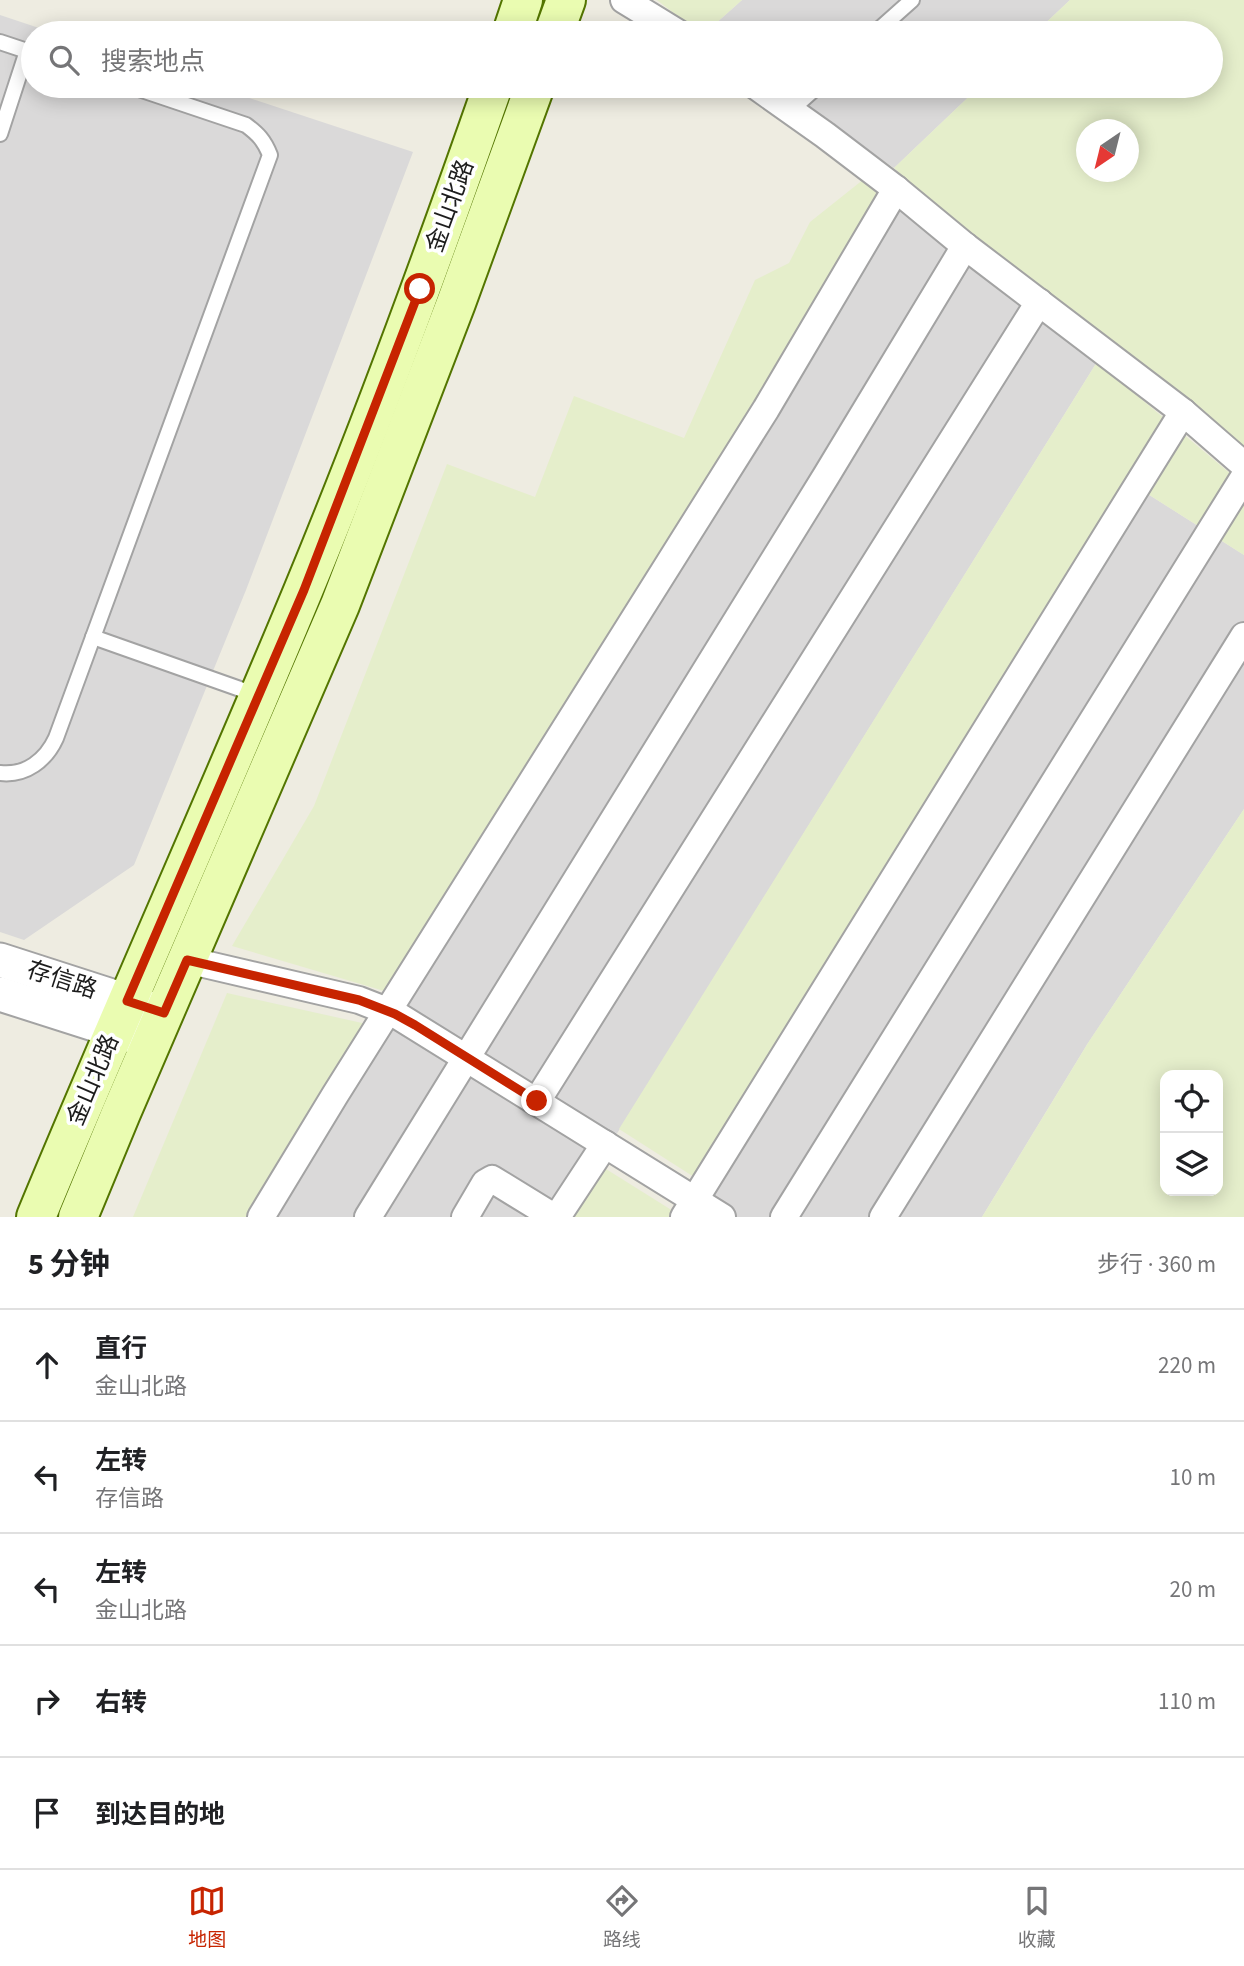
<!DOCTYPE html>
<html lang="zh">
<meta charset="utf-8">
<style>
:root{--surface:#fff;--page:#f2f2f2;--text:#202124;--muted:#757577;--line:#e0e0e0;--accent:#c72400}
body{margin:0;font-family:"Source Sans 3","Noto Sans SC",sans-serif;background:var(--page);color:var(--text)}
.controls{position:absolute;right:21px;bottom:21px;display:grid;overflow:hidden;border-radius:14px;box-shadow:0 4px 18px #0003}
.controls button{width:63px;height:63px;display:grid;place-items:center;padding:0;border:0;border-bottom:2px solid var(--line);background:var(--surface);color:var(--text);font:35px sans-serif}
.compass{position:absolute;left:1076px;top:119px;width:63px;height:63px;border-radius:50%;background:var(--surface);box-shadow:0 4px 18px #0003;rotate:215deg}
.stop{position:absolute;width:21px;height:21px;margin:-16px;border:5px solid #c72400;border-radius:50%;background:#fff}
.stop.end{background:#c72400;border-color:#fff;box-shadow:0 2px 7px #0008}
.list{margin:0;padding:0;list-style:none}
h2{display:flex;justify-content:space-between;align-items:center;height:91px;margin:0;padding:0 28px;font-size:30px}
h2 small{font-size:23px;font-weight:400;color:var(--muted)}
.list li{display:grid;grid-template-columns:46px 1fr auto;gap:21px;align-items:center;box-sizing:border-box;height:112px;padding:0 28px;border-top:2px solid var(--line)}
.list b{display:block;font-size:26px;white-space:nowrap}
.list p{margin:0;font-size:23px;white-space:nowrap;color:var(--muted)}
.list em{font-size:23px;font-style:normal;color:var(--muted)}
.icon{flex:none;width:38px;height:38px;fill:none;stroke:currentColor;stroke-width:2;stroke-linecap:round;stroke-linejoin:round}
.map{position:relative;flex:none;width:1244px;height:1217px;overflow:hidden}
.search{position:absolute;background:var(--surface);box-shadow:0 4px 18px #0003;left:21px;right:21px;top:21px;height:77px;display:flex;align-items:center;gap:18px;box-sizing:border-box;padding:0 24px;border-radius:38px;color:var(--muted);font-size:26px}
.sheet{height:651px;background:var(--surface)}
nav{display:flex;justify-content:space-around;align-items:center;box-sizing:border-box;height:98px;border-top:2px solid var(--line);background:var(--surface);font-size:19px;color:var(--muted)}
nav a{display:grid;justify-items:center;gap:4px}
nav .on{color:var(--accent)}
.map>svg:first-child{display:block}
</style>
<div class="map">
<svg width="1244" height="1217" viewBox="0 0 1244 1217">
<rect width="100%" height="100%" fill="#eeece1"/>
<g fill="#dad9d9">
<polygon points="742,0 1070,0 1035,33 705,33"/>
<polygon points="0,15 54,33 33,33 33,86 213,86 413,152 246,590 134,865 24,940 0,932"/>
<polygon points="775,86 980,86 894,168"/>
<polygon points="886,196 1097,362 565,1217 251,1217"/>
<polygon points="1132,484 1244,555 1244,809 1088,1043 982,1217 669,1217"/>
</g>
<g fill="#e5eecb" fill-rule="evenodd">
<polygon points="657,0 742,0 705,33 699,33"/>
<path d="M1070 0H1244V448L1019 280 894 168 980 86H1211V33H1035ZM1086 130H1128V172H1086Z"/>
<polygon points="864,179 886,196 391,993 232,946 314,806 447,464 535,497 574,396 684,438 755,280 789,263 810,222"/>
<polygon points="1097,362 1244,485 1244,555 1132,484 694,1177 619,1129"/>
<path d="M1244 809V1217H982L1088 1043ZM1165 1075H1218V1191H1165Z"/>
<polygon points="227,993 371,1025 251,1217 133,1217"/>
<polygon points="598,1164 673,1211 669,1217 565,1217"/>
</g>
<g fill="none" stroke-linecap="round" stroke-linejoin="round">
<defs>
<g id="service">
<polyline points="875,33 912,0"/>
<polyline points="0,42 33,53"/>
<polyline points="791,110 818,86"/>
<polyline points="0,134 27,51"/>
<polyline points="93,637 257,695"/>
<path d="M0 773C26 776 46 760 56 738L270 155C264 140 258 134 246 125L130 86"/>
</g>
<g id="minor">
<polyline points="624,0 678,33"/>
<polyline points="756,86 825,135 896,189 965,246 1183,412 1244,465"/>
<polyline points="187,960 359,1000 395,1014 722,1217"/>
<polyline points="537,1101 1039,302"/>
<polyline points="261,1217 335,1095 766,409 896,189"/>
<polyline points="368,1217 826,476 965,246"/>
<polyline points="465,1217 485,1183 492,1179 554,1217"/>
<polyline points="557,1217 605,1144"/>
<polyline points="684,1217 1183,412"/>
<polyline points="784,1217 1244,477"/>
<polyline points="883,1217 1244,636"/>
</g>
<g id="tertiary">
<polyline points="0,960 152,1009"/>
<polyline points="0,994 138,1038"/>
</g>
<g id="secondary">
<polyline points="512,33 523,0"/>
<polyline points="554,33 566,0"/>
<path d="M36 1217C123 1007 216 801 303 591 372 425 434 255 493 86"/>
<polyline points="78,1217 121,1113 340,605 456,303 535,86"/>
</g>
</defs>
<use href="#service" stroke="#a3a3a3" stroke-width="18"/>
<use href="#minor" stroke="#a3a3a3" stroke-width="30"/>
<use href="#tertiary" stroke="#a3a3a3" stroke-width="37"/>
<use href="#secondary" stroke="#537500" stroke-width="42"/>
<use href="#service" stroke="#fff" stroke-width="14"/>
<use href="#minor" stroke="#fff" stroke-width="26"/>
<use href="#tertiary" stroke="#fff" stroke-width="33"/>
<use href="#secondary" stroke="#eafcb1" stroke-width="38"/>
</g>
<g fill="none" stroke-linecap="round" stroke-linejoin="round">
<polyline stroke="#c72400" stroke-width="9" points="420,289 304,590 127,1001 164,1013 187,960 359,1000 395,1014 415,1025 537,1101"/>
</g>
<g text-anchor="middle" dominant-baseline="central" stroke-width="7" stroke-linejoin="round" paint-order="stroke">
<g font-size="24" fill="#1c1c1c" stroke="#fff">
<text transform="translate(450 206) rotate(-70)">金山北路</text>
<text transform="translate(62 980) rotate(18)">存信路</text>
<text transform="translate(93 1080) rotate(-67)">金山北路</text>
</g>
</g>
</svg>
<div class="controls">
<button><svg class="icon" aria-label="locate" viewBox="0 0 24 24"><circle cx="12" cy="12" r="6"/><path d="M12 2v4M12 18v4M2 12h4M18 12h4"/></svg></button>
<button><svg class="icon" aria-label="layers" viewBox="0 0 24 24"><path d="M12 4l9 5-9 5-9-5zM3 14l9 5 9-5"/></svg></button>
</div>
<svg class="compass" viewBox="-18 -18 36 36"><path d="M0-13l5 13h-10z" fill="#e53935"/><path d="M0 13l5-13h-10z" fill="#757577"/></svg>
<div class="stop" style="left:420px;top:289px"></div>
<div class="stop end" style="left:537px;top:1101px"></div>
<div class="search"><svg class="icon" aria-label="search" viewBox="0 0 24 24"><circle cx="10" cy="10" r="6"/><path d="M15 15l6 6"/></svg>搜索地点</div>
</div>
<section class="sheet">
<h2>5 分钟<small>步行 · 360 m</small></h2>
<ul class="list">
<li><svg class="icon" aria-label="ahead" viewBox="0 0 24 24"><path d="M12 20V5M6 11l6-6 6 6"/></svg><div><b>直行</b><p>金山北路</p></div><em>220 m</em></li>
<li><svg class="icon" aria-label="left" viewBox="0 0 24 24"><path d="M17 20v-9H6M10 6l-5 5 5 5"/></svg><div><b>左转</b><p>存信路</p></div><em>10 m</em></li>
<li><svg class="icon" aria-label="left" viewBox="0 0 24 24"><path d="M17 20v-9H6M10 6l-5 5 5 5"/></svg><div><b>左转</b><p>金山北路</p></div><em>20 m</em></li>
<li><svg class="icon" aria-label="right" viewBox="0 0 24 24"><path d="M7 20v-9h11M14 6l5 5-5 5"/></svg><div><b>右转</b></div><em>110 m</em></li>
<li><svg class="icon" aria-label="arrive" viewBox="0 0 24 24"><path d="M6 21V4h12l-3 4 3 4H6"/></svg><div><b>到达目的地</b></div></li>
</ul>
</section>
<nav>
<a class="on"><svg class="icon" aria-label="map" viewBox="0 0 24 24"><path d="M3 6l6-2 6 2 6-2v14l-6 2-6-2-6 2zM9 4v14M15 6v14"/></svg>地图</a>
<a><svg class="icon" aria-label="directions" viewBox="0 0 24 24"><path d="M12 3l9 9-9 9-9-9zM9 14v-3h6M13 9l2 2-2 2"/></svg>路线</a>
<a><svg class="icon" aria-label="saved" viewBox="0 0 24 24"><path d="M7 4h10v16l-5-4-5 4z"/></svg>收藏</a>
</nav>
